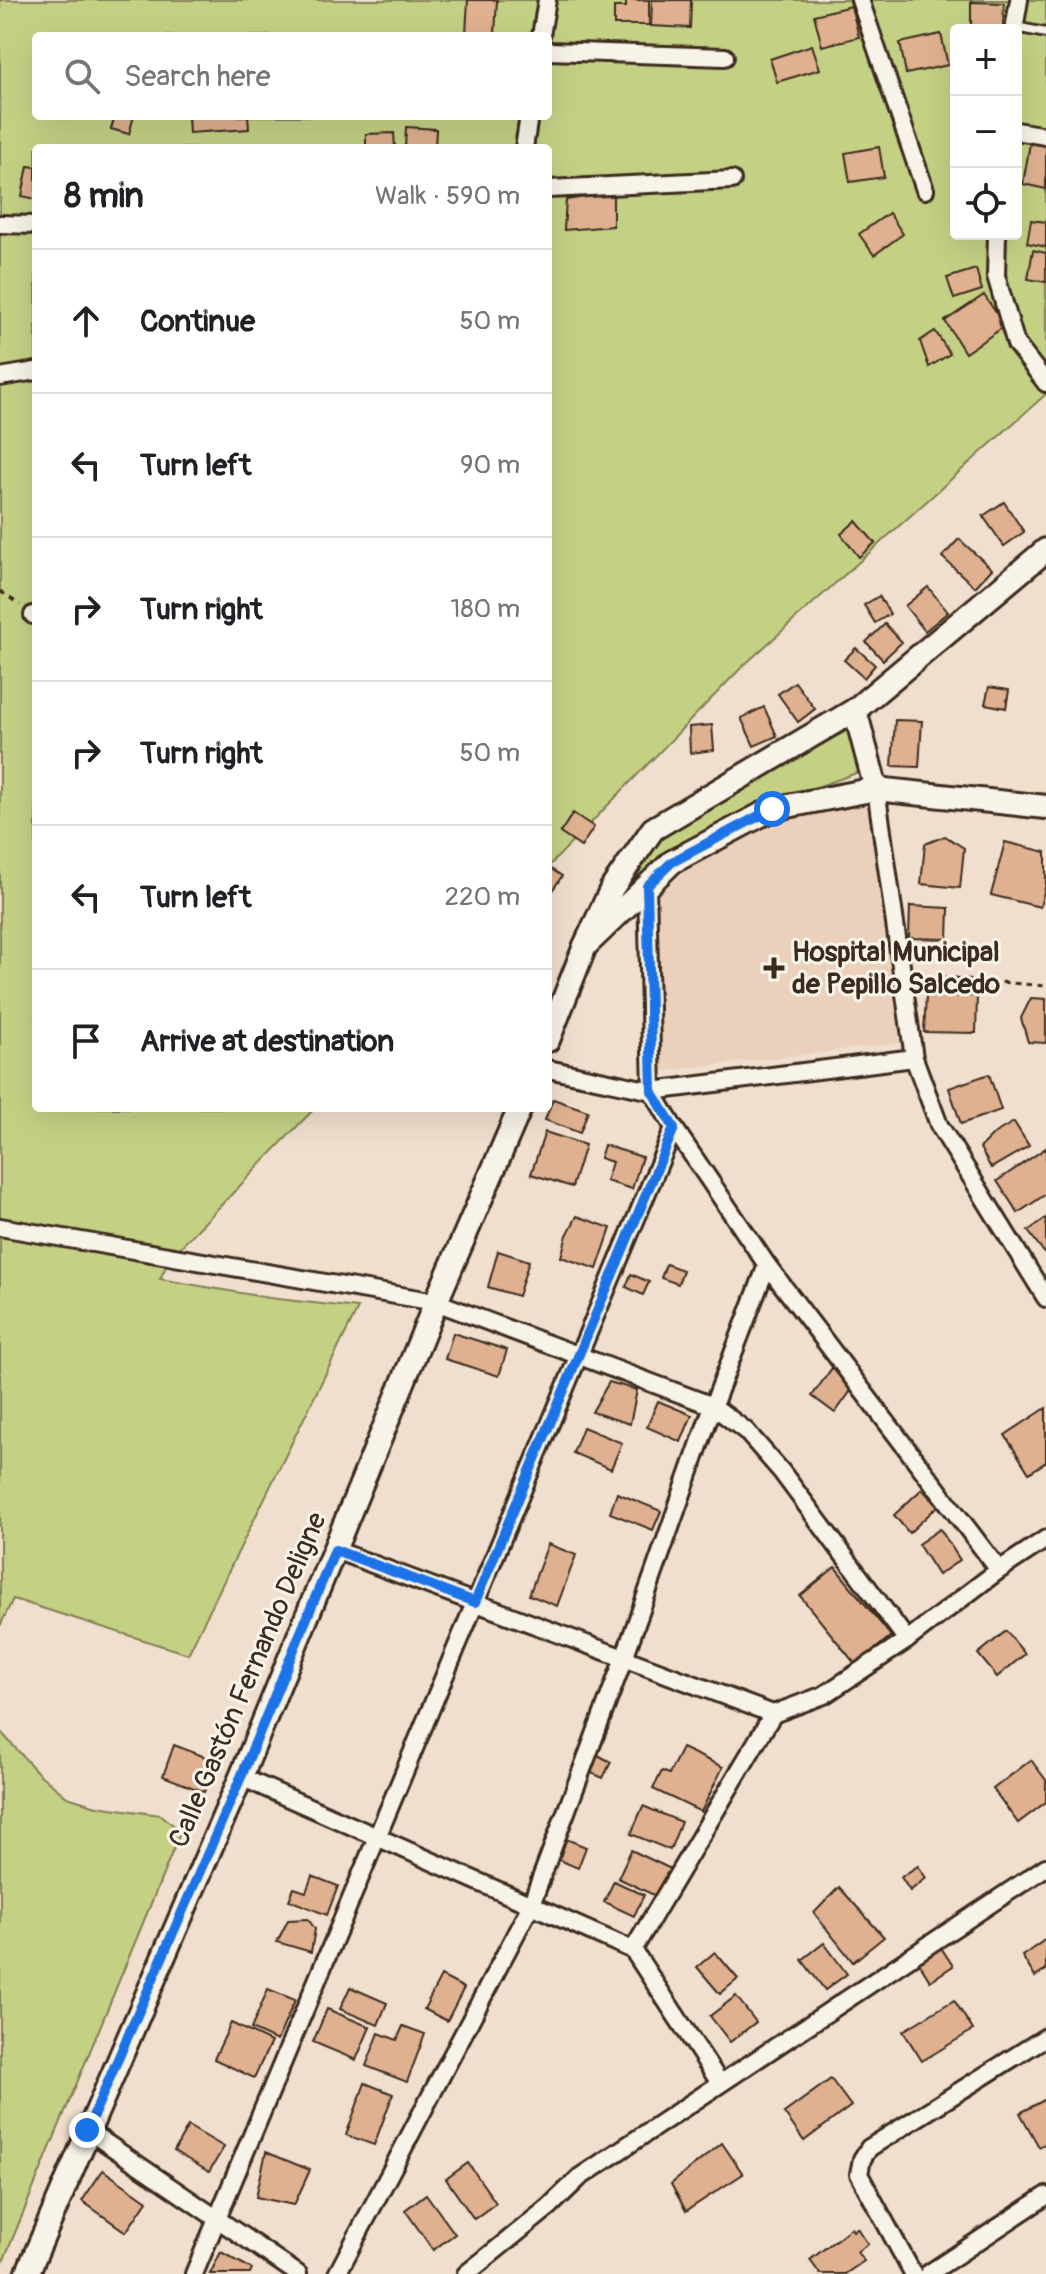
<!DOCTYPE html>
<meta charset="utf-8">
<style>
:root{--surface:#fff;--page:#f6f6f6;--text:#202124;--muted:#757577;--line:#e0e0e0}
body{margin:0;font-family:Pangolin,sans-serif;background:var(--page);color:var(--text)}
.controls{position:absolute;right:24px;top:24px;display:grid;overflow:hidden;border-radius:8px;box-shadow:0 8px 32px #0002}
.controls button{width:72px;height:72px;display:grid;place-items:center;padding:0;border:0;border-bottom:2px solid var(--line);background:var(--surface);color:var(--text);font:40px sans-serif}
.stop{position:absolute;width:24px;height:24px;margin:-18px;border:6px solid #1a73e8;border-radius:50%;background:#fff}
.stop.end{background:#1a73e8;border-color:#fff;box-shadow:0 2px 8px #0008}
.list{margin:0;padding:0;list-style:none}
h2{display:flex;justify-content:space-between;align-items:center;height:104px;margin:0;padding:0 32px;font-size:34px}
h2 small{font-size:26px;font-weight:400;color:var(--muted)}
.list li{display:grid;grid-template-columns:52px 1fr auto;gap:24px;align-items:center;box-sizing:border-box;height:144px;padding:0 32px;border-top:2px solid var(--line)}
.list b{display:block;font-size:30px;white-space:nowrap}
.list em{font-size:26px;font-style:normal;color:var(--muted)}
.icon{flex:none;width:44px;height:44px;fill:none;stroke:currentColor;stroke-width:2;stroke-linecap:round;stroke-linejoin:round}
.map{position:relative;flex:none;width:1046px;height:2274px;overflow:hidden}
.search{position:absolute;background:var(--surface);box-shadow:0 8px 32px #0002;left:32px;top:32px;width:520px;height:88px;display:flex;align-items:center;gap:20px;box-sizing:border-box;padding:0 28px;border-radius:8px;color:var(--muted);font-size:30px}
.panel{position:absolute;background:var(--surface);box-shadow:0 8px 32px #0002;left:32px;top:144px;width:520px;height:968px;border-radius:8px}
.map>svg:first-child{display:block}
</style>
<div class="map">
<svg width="1046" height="2274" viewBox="0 0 1046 2274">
<rect width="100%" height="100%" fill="#f0dfce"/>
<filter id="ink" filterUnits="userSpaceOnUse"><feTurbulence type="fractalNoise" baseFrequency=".0125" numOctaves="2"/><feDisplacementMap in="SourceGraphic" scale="16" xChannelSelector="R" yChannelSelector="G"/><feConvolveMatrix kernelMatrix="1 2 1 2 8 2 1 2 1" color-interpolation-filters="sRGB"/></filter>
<g filter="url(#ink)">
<polygon fill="#ebd1bb" points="861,799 871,806 900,1043 661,1071 656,893 664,875 767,818"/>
<g fill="#c4d185" stroke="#807e52" stroke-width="2" fill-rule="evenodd">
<path d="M0 0H1046V394L742 667 548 867V148H36V1108H315L170 1258 160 1279 269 1298 358 1308 188 1654 13 1599 0 1626ZM956 30H1016V234H956ZM36 36H548V116H36Z"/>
<polygon points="852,728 862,771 800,793 693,839 619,889 664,836 721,801"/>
<polygon points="0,1731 39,1774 67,1797 97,1806 160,1815 181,1831 0,2269"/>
</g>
<g fill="#dfb190" stroke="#3b2a1e" stroke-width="2">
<polygon points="468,0 497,0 495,34 466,33"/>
<polygon points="626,0 649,0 649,25 614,25 614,7 626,7"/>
<polygon points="652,0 691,0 690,28 651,26"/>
<polygon points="971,2 1004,3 1003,27 971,27"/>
<polygon points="851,6 859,37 822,46 814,15"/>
<polygon points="941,34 948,65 906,74 900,43"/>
<polygon points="812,45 820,69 777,82 770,59"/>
<polygon points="115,116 134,116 129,134 111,129"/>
<polygon points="188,116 248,116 249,129 189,133"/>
<polygon points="406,127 436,129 435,148 405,148"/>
<polygon points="394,133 395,148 366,148 366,134"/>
<polygon points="1030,143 1046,146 1046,189 1023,184"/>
<polygon points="879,147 884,177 850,182 845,153"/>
<polygon points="28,166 36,167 36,199 22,196"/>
<polygon points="613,193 613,226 564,230 566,200"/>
<polygon points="889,213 903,234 874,255 859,234"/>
<polygon points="1031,220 1046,222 1046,247 1027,243"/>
<polygon points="1033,250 1046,253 1046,282 1028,279"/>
<polygon points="976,269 982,290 954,299 947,278"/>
<polygon points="984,295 1005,326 965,353 945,321"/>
<polygon points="935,331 950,354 929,367 920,341"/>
<polygon points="1004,502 1024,532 1004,546 983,516"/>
<polygon points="856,521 875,543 859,557 841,534"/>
<polygon points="959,539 992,569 975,587 942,557"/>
<polygon points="928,587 948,612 925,631 905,606"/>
<polygon points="879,596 890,614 875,623 864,605"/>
<polygon points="885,624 902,642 883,660 866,642"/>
<polygon points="856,648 875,665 864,678 844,660"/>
<polygon points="795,682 815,709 798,722 778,694"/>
<polygon points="989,687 1009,690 1006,708 985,704"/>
<polygon points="764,707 777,736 754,746 741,718"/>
<polygon points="895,720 922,721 919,767 892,766"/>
<polygon points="712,725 714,750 690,753 689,727"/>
<polygon points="573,813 594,827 581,847 560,833"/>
<polygon points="945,836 964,848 960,888 921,884 925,844"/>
<polygon points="1005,842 1046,852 1046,884 1040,907 991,895"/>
<polygon points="548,867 562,876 548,897"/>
<polygon points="910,906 949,908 948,939 909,938"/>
<polygon points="926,995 977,996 976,1033 924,1032"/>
<polygon points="1031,998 1046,999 1046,1043 1028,1042 1021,1018"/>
<polygon points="989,1074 1001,1110 961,1124 949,1088"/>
<polygon points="553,1099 588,1111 580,1133 545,1120"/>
<polygon points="1014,1122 1029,1146 991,1168 980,1148 995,1133"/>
<polygon points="545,1132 585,1145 572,1187 531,1174"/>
<polygon points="604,1145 642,1157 632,1189 606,1181 612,1162 600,1158"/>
<polygon points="1046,1148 1046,1194 1018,1213 997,1181"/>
<polygon points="577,1216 611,1228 597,1269 561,1257 567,1235"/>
<polygon points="1046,1218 1046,1255 1028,1231"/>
<polygon points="498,1251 529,1261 518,1296 488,1287"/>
<polygon points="666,1264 683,1270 678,1284 661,1278"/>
<polygon points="631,1274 649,1282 643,1295 626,1287"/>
<polygon points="453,1333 507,1350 499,1376 445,1359"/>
<polygon points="832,1368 855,1385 835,1413 812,1396"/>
<polygon points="609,1382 637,1390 630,1424 592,1412"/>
<polygon points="658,1401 692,1415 681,1442 647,1427"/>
<polygon points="1046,1408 1046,1462 1029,1473 1005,1435"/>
<polygon points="583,1427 622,1443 611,1469 573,1453"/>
<polygon points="922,1489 938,1506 909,1533 894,1515"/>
<polygon points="617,1493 661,1511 653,1530 610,1513"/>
<polygon points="940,1529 960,1560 938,1575 918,1544"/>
<polygon points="548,1544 576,1555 557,1606 529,1595"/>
<polygon points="835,1567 891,1636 856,1665 800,1596"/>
<polygon points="1006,1631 1025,1654 997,1677 978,1654"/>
<polygon points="174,1745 216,1761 204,1792 163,1776"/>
<polygon points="682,1748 723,1767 701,1812 653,1789 662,1771 669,1774"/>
<polygon points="596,1754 611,1762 603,1778 587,1771"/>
<polygon points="1031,1760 1046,1780 1046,1802 1018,1823 993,1789"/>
<polygon points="643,1806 681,1822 670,1850 631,1834"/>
<polygon points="566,1839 586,1847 578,1868 559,1860"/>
<polygon points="631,1850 673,1870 660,1898 618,1878"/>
<polygon points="918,1866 926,1878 910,1891 901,1877"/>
<polygon points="312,1876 338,1886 327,1915 289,1900 294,1888 306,1892"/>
<polygon points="614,1881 644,1895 634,1916 604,1902"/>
<polygon points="839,1887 884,1937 853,1962 814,1913"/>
<polygon points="308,1919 315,1929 311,1952 277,1942 288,1920"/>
<polygon points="1046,1939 1046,1970 1035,1977 1022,1956"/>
<polygon points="824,1943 847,1974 825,1990 802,1960"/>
<polygon points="940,1946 953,1966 930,1981 917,1960"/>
<polygon points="715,1952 738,1979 720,1994 697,1967"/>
<polygon points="441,1976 464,1988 447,2021 424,2009"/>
<polygon points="350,1987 387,2003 378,2025 340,2009"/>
<polygon points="268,1989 295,2000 277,2041 251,2029"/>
<polygon points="736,1996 756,2022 730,2042 710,2016"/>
<polygon points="954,2000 973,2030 922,2061 903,2031"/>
<polygon points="327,2009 370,2027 356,2060 313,2042"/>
<polygon points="231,2023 271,2042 254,2078 214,2059"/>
<polygon points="403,2026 425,2034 407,2082 366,2066 379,2033 397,2040"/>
<polygon points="831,2079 851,2106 804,2141 784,2113"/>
<polygon points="365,2083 393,2094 374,2145 346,2135"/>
<polygon points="1046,2099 1046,2143 1039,2147 1020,2113"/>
<polygon points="188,2126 224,2147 209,2172 174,2151"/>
<polygon points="722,2143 743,2174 686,2211 671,2184"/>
<polygon points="266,2152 310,2170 294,2205 256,2197"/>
<polygon points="468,2163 496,2203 474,2219 446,2179"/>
<polygon points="103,2170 147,2201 126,2232 82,2201"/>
<polygon points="426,2194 455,2234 433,2250 405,2210"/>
<polygon points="851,2228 853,2231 857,2228 868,2244 857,2252 864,2261 845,2274 820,2274 810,2260"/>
<polygon points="221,2252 252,2269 250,2274 210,2274"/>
</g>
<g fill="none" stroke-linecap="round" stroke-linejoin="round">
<defs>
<polyline id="lane" points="1015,27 1046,33"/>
<g id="street">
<polyline points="860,0 925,190"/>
<polyline points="1014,30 1019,0"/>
<polyline points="541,36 547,0"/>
<polyline points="548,51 725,57"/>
<polyline points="1016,131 1046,136"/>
<polyline points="524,148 529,116"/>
<polyline points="548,189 732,180"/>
<polyline points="0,224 36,225"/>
<polyline points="997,234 996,276 1016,344 1046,383"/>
<polyline points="0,377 36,371"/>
<polyline points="33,615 36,614"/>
<polyline points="876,789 914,1058 939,1125 1046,1298"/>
<polyline points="647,886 652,1091 674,1128 767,1265 999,1570"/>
<polyline points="548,1069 652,1091 914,1058"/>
<polyline points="0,1227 436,1302 713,1406 746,1431 781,1471 907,1640"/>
<polyline points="335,1550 773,1714 824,1695 907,1640 999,1570 1046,1539"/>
<polyline points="241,1777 633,1950 720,2083"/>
<polyline points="633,1950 773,1714"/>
<polyline points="87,2130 298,2274"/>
<polyline points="194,2274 674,1128"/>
<polyline points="337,2274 531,1905 624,1658 713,1406 767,1265"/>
<polyline points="466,2274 549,2207 580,2177 1046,1867"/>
<polyline points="913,2274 859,2174 862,2159 869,2148 1046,2037"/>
<polyline points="928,2274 1046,2196"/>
</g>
<g id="secondary">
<polyline points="855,710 876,789"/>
<polyline points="585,946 612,888 653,829 855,710 1046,550"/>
<polyline points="548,1040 585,946 672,862 772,809 876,789 1046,807"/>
<polyline points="27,2274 241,1777 436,1302 520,1108"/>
</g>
</defs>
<use href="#lane" stroke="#3b2a1e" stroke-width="14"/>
<use href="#street" stroke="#3b2a1e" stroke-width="22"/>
<use href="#secondary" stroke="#3b2a1e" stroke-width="28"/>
<g stroke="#3b2a1e" stroke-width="3" stroke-dasharray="6 6" stroke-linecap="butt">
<polyline points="0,591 20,605"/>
<polyline points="918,975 1046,986"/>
</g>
<use href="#lane" stroke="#f7f3e8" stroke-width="8"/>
<use href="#street" stroke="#f7f3e8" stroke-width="16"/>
<use href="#secondary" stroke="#f7f3e8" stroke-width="22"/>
</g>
</g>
<g fill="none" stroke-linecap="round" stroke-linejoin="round" filter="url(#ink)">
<polyline stroke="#1a73e8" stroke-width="10" points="87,2130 241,1777 335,1550 475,1602 674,1128 652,1091 647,886 672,862 772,809"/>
</g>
<path fill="#3b2a1e" stroke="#f7f3e8" stroke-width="3" d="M770 956h8v8h8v8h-8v8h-8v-8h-8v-8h8z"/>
<g text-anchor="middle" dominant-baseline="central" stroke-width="6" stroke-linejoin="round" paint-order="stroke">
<g font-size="28" font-weight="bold" fill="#3b2a1e" stroke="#f7f3e8" text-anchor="start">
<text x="792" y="952">Hospital Municipal<tspan x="792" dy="32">de Pepillo Salcedo</tspan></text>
</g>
<g font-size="28" fill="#3b2a1e" stroke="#f7f3e8">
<text transform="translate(248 1680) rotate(-67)">Calle Gastón Fernando Deligne</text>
</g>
</g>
</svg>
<div class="controls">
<button>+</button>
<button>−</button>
<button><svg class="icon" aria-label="locate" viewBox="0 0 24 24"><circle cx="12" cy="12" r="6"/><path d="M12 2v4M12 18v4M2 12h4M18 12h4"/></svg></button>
</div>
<div class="stop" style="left:772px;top:809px"></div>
<div class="stop end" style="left:87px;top:2130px"></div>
<div class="search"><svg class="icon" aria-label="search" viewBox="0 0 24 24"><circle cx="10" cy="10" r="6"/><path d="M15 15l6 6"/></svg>Search here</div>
<section class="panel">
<h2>8 min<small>Walk · 590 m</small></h2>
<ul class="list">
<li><svg class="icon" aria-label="ahead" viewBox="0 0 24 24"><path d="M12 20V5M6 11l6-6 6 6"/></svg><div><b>Continue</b></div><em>50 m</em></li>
<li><svg class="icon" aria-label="left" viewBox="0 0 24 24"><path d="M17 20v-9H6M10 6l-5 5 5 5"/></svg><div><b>Turn left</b></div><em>90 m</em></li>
<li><svg class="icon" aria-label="right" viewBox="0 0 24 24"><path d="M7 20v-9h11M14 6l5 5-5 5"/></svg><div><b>Turn right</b></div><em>180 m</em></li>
<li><svg class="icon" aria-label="right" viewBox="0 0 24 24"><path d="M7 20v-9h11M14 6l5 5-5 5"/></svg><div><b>Turn right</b></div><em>50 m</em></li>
<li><svg class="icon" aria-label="left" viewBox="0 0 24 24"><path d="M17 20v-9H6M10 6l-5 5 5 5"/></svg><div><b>Turn left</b></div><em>220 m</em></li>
<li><svg class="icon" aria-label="arrive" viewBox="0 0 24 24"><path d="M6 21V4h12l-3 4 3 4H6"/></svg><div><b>Arrive at destination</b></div></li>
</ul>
</section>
</div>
